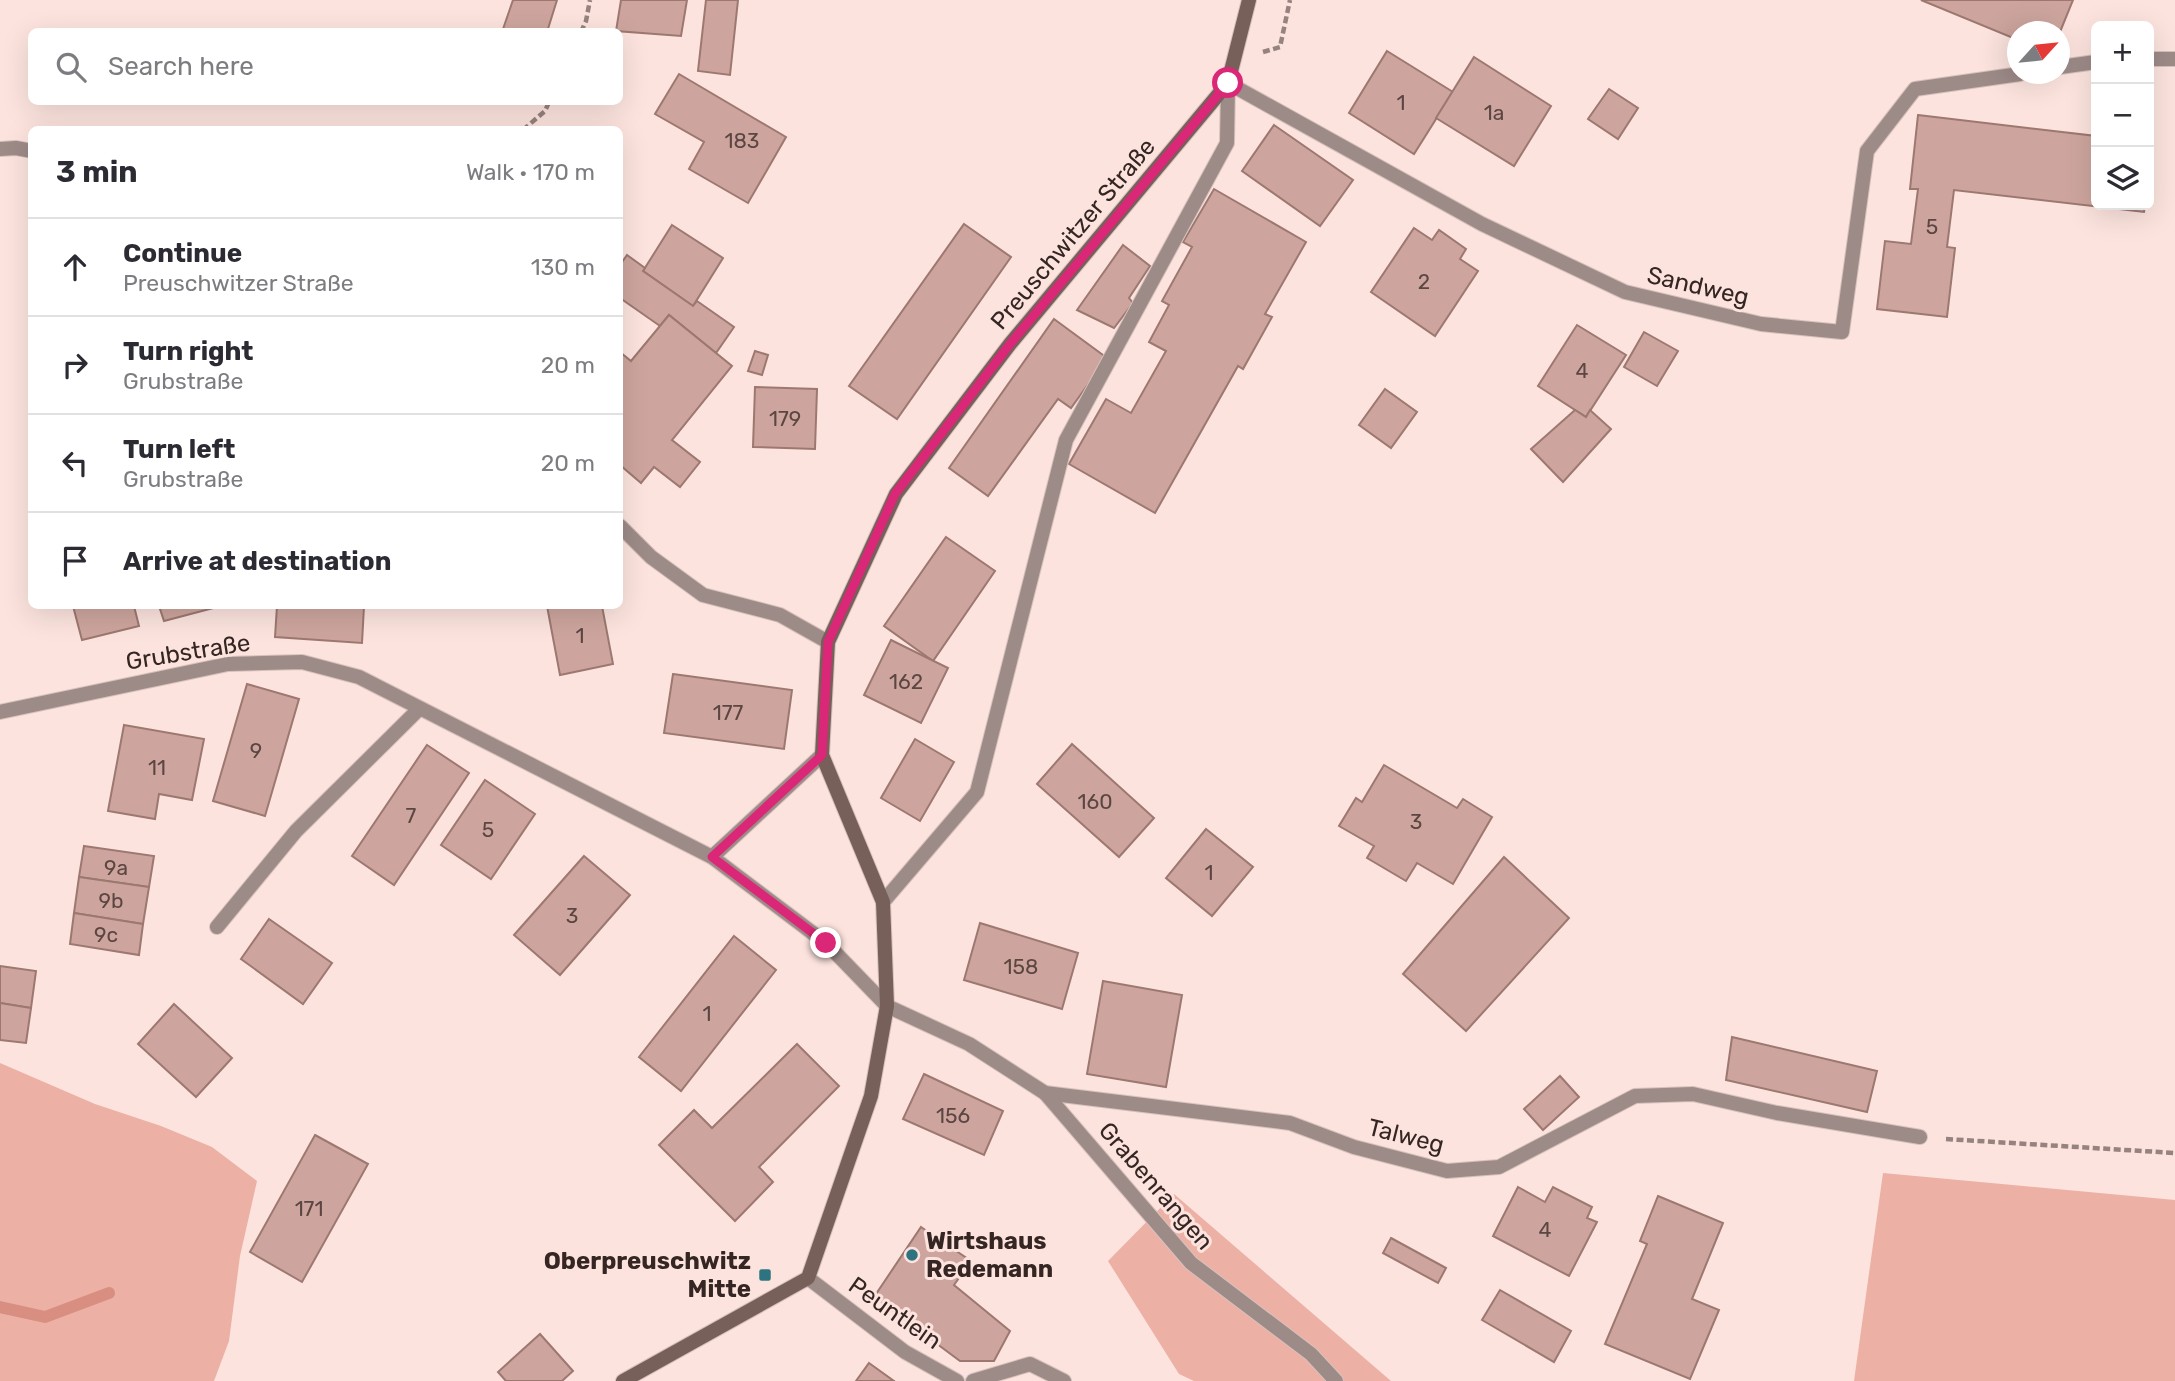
<!DOCTYPE html>
<meta charset="utf-8">
<style>
:root{--surface:#fff;--page:#f7f7f7;--text:#2b2b33;--muted:#7c7c81;--line:#e1e1e2}
body{margin:0;font-family:Rubik,sans-serif;background:var(--page);color:var(--text)}
.controls{position:absolute;right:21px;top:21px;display:grid;overflow:hidden;border-radius:10px;box-shadow:0 7px 28px #0002}
.controls button{width:63px;height:63px;display:grid;place-items:center;padding:0;border:0;border-bottom:2px solid var(--line);background:var(--surface);color:var(--text);font:35px sans-serif}
.compass{position:absolute;left:2007px;top:21px;width:63px;height:63px;border-radius:50%;background:var(--surface);box-shadow:0 7px 28px #0002;rotate:63deg}
.stop{position:absolute;width:21px;height:21px;margin:-16px;border:5px solid #db2777;border-radius:50%;background:#fff}
.stop.end{background:#db2777;border-color:#fff;box-shadow:0 2px 7px #0008}
.list{margin:0;padding:0;list-style:none}
h2{display:flex;justify-content:space-between;align-items:center;height:91px;margin:0;padding:0 28px;font-size:30px}
h2 small{font-size:23px;font-weight:400;color:var(--muted)}
.list li{display:grid;grid-template-columns:46px 1fr auto;gap:21px;align-items:center;box-sizing:border-box;height:98px;padding:0 28px;border-top:2px solid var(--line)}
.list b{display:block;font-size:26px;white-space:nowrap}
.list p{margin:0;font-size:23px;white-space:nowrap;color:var(--muted)}
.list em{font-size:23px;font-style:normal;color:var(--muted)}
.icon{flex:none;width:38px;height:38px;fill:none;stroke:currentColor;stroke-width:2;stroke-linecap:round;stroke-linejoin:round}
.map{position:relative;flex:none;width:2175px;height:1381px;overflow:hidden}
.search{position:absolute;background:var(--surface);box-shadow:0 7px 28px #0002;left:28px;top:28px;width:595px;height:77px;display:flex;align-items:center;gap:18px;box-sizing:border-box;padding:0 24px;border-radius:10px;color:var(--muted);font-size:26px}
.panel{position:absolute;background:var(--surface);box-shadow:0 7px 28px #0002;left:28px;top:126px;width:595px;height:483px;border-radius:10px}
.map>svg:first-child{display:block}
</style>
<div class="map">
<svg width="2175" height="1381" viewBox="0 0 2175 1381">
<rect width="100%" height="100%" fill="#fce3de"/>
<g fill="#ecb0a5">
<polygon points="0,1063 95,1104 161,1126 212,1147 257,1181 240,1256 229,1341 214,1381 0,1381"/>
<polygon points="1883,1173 2175,1200 2175,1381 1854,1381"/>
<polygon points="1174,1194 1391,1381 1194,1381 1179,1374 1108,1261"/>
</g>
<g fill="none" stroke-linecap="round" stroke-linejoin="round">
<polyline stroke="#d88e80" stroke-width="12" points="0,1307 45,1317 109,1293"/>
</g>
<g fill="#cda59e" stroke="#9c7870" stroke-width="2">
<polygon points="513,0 557,0 547,32 502,32"/>
<polygon points="621,0 687,0 681,36 616,31"/>
<polygon points="706,0 738,0 730,75 698,71"/>
<polygon points="1921,0 2073,0 2060,32 2018,32 2018,40"/>
<polygon points="1387,51 1453,92 1414,154 1349,113"/>
<polygon points="1474,57 1551,106 1514,166 1436,118"/>
<polygon points="679,74 786,137 748,203 689,169 704,142 655,114"/>
<polygon points="1609,89 1638,108 1618,139 1588,119"/>
<polygon points="1918,115 2096,136 2096,205 2145,205 2144,212 1954,190 1947,247 1955,248 1947,317 1877,309 1885,241 1911,244 1918,189 1910,189"/>
<polygon points="1274,125 1353,180 1320,226 1242,171"/>
<polygon points="1214,189 1306,242 1265,314 1272,317 1243,369 1238,366 1155,513 1069,464 1106,399 1131,413 1166,351 1149,342 1169,305 1162,301 1192,247 1183,242"/>
<polygon points="964,224 1011,257 897,419 849,386"/>
<polygon points="672,225 723,258 693,306 643,271"/>
<polygon points="1414,228 1432,240 1439,230 1466,249 1460,259 1478,271 1435,336 1371,292"/>
<polygon points="1123,245 1150,266 1129,298 1133,303 1114,328 1077,310"/>
<polygon points="627,255 645,268 643,271 693,306 697,301 734,327 716,353 669,315 660,326 620,298 620,265"/>
<polygon points="669,315 732,366 672,440 700,462 680,487 654,467 641,483 620,465 620,352 631,361"/>
<polygon points="1054,319 1107,358 1071,408 1058,399 988,496 949,468"/>
<polygon points="1577,325 1626,355 1586,417 1538,386"/>
<polygon points="1644,332 1678,351 1657,386 1624,367"/>
<polygon points="755,351 768,355 762,375 748,371"/>
<polygon points="755,387 817,389 815,449 753,447"/>
<polygon points="1385,389 1417,412 1391,448 1359,425"/>
<polygon points="1575,410 1586,417 1590,410 1611,429 1563,482 1531,449"/>
<polygon points="946,537 995,571 933,661 884,626"/>
<polygon points="73,606 134,606 139,626 82,640"/>
<polygon points="159,606 221,606 164,621"/>
<polygon points="277,606 364,606 362,643 275,637"/>
<polygon points="547,606 602,606 613,664 560,675"/>
<polygon points="891,640 948,668 921,723 864,695"/>
<polygon points="673,674 792,690 784,749 664,733"/>
<polygon points="247,684 299,699 265,816 213,801"/>
<polygon points="124,725 204,739 192,800 159,794 155,819 108,811"/>
<polygon points="915,739 954,762 920,821 881,798"/>
<polygon points="1072,744 1154,818 1119,857 1037,784"/>
<polygon points="427,745 469,773 394,885 352,856"/>
<polygon points="1384,765 1457,808 1463,799 1492,817 1453,884 1417,863 1406,881 1367,858 1374,846 1339,826 1356,798 1362,802"/>
<polygon points="485,780 535,814 491,879 441,845"/>
<polygon points="1206,829 1253,867 1212,916 1166,878"/>
<polygon points="84,846 154,856 149,887 79,877"/>
<polygon points="584,856 630,895 560,975 514,935"/>
<polygon points="1504,857 1569,918 1466,1031 1403,974"/>
<polygon points="79,877 149,887 143,924 74,913"/>
<polygon points="74,913 143,924 139,955 70,944"/>
<polygon points="269,919 332,963 303,1004 241,959"/>
<polygon points="980,923 1078,953 1062,1009 964,980"/>
<polygon points="734,936 776,970 681,1091 639,1057"/>
<polygon points="0,966 36,971 31,1008 0,1003"/>
<polygon points="1103,981 1182,995 1166,1087 1087,1074"/>
<polygon points="0,1003 31,1008 26,1043 0,1040"/>
<polygon points="174,1004 232,1058 196,1097 138,1044"/>
<polygon points="1732,1037 1877,1071 1867,1112 1726,1080"/>
<polygon points="797,1044 839,1086 759,1167 773,1182 735,1221 659,1145 694,1110 712,1128"/>
<polygon points="924,1074 1003,1111 984,1155 903,1119"/>
<polygon points="1560,1076 1579,1097 1543,1130 1524,1109"/>
<polygon points="315,1135 368,1164 302,1282 250,1252"/>
<polygon points="1518,1187 1545,1202 1553,1187 1592,1207 1587,1218 1597,1222 1569,1276 1493,1236"/>
<polygon points="1658,1196 1723,1223 1692,1299 1719,1310 1690,1379 1605,1344 1647,1244 1640,1241"/>
<polygon points="921,1227 971,1261 954,1285 1010,1331 994,1361 960,1361 874,1297"/>
<polygon points="1391,1238 1446,1268 1438,1283 1383,1253"/>
<polygon points="1500,1290 1571,1331 1554,1362 1482,1320"/>
<polygon points="540,1334 573,1371 562,1381 506,1381 498,1372"/>
<polygon points="869,1363 894,1381 856,1381"/>
</g>
<g fill="none" stroke-linecap="round" stroke-linejoin="round">
<defs>
<g id="lane">
<polyline points="883,902 977,792 1066,440 1227,143 1228,83"/>
<polyline points="217,927 296,831 419,709"/>
</g>
<g id="street">
<polyline points="2149,59 2175,59"/>
<polyline points="2060,67 2096,62"/>
<polyline points="1228,83 1482,224 1625,292 1761,324 1842,332 1867,151 1915,89 2020,74"/>
<polyline points="0,149 16,148 32,151"/>
<polyline points="620,526 651,557 703,595 780,615 828,642"/>
<polyline points="0,712 228,664 302,662 359,677 712,857 826,943 887,1006 969,1044 1045,1093 1290,1123 1354,1147 1447,1171 1499,1167 1635,1096 1693,1094 1777,1113 1920,1137"/>
<polyline points="712,857 822,755"/>
<polyline points="1045,1093 1191,1263 1311,1354 1336,1381"/>
<polyline points="808,1278 905,1352 957,1381"/>
<polyline points="973,1381 1030,1364 1064,1381"/>
</g>
<polyline id="secondary" points="623,1381 808,1278 871,1096 887,1006 883,902 822,755 828,642 896,494 1010,344 1228,83 1249,0"/>
</defs>
<use href="#lane" stroke="#d8c1bc" stroke-width="16"/>
<use href="#street" stroke="#d8c1bc" stroke-width="16"/>
<use href="#secondary" stroke="#d8c1bc" stroke-width="16"/>
<g stroke="#96827e" stroke-width="4.5" stroke-dasharray="7 3.5" stroke-linecap="butt">
<polyline points="581,32 586,21 590,0"/>
<polyline points="1263,52 1280,47 1290,0"/>
<polyline points="523,130 545,111 549,102"/>
<polyline points="1946,1139 2175,1153"/>
</g>
<use href="#lane" stroke="#9d8b88" stroke-width="14"/>
<use href="#street" stroke="#9d8b88" stroke-width="14"/>
<use href="#secondary" stroke="#775f5a" stroke-width="14"/>
</g>
<g fill="none" stroke-linecap="round" stroke-linejoin="round">
<polyline stroke="#db2777" stroke-width="9" points="826,943 712,857 822,755 828,642 895,494 1010,344 1228,83"/>
</g>
<g fill="#2d7480" stroke="#fce3de" stroke-width="2.5">
<circle cx="912" cy="1255" r="7"/>
<rect x="758" y="1268" width="14" height="14" rx="3.5"/>
</g>
<g text-anchor="middle" dominant-baseline="central" stroke-width="6" stroke-linejoin="round" paint-order="stroke">
<g font-size="21" fill="#5b4642">
<text x="1401" y="102">1</text>
<text x="1494" y="112">1a</text>
<text x="742" y="140">183</text>
<text x="1932" y="226">5</text>
<text x="1424" y="281">2</text>
<text x="1582" y="370">4</text>
<text x="785" y="418">179</text>
<text x="580" y="635">1</text>
<text x="906" y="681">162</text>
<text x="728" y="712">177</text>
<text x="256" y="750">9</text>
<text x="157" y="767">11</text>
<text x="1095" y="801">160</text>
<text x="411" y="815">7</text>
<text x="1416" y="821">3</text>
<text x="488" y="829">5</text>
<text x="116" y="867">9a</text>
<text x="1209" y="872">1</text>
<text x="111" y="900">9b</text>
<text x="572" y="915">3</text>
<text x="106" y="934">9c</text>
<text x="1021" y="966">158</text>
<text x="707" y="1013">1</text>
<text x="953" y="1115">156</text>
<text x="309" y="1208">171</text>
<text x="1545" y="1229">4</text>
</g>
<g font-size="24" fill="#352623" stroke="#fce3de">
<text transform="translate(1073 234) rotate(-50)">Preuschwitzer Straße</text>
<text transform="translate(1698 286) rotate(13)">Sandweg</text>
<text transform="translate(188 652) rotate(-9)">Grubstraße</text>
<text transform="translate(1406 1136) rotate(14)">Talweg</text>
<text transform="translate(1156 1186) rotate(49)">Grabenrangen</text>
<text transform="translate(895 1313) rotate(35)">Peuntlein</text>
</g>
<g font-size="24" font-weight="bold" fill="#352623" stroke="#fce3de" text-anchor="start">
<text x="926" y="1241">Wirtshaus<tspan x="926" dy="28">Redemann</tspan></text>
<text x="751" y="1261" text-anchor="end">Oberpreuschwitz<tspan x="751" dy="28">Mitte</tspan></text>
</g>
</g>
</svg>
<div class="controls">
<button>+</button>
<button>−</button>
<button><svg class="icon" aria-label="layers" viewBox="0 0 24 24"><path d="M12 4l9 5-9 5-9-5zM3 14l9 5 9-5"/></svg></button>
</div>
<svg class="compass" viewBox="-18 -18 36 36"><path d="M0-13l5 13h-10z" fill="#e53935"/><path d="M0 13l5-13h-10z" fill="#7c7c81"/></svg>
<div class="stop" style="left:1228px;top:83px"></div>
<div class="stop end" style="left:826px;top:943px"></div>
<div class="search"><svg class="icon" aria-label="search" viewBox="0 0 24 24"><circle cx="10" cy="10" r="6"/><path d="M15 15l6 6"/></svg>Search here</div>
<section class="panel">
<h2>3 min<small>Walk · 170 m</small></h2>
<ul class="list">
<li><svg class="icon" aria-label="ahead" viewBox="0 0 24 24"><path d="M12 20V5M6 11l6-6 6 6"/></svg><div><b>Continue</b><p>Preuschwitzer Straße</p></div><em>130 m</em></li>
<li><svg class="icon" aria-label="right" viewBox="0 0 24 24"><path d="M7 20v-9h11M14 6l5 5-5 5"/></svg><div><b>Turn right</b><p>Grubstraße</p></div><em>20 m</em></li>
<li><svg class="icon" aria-label="left" viewBox="0 0 24 24"><path d="M17 20v-9H6M10 6l-5 5 5 5"/></svg><div><b>Turn left</b><p>Grubstraße</p></div><em>20 m</em></li>
<li><svg class="icon" aria-label="arrive" viewBox="0 0 24 24"><path d="M6 21V4h12l-3 4 3 4H6"/></svg><div><b>Arrive at destination</b></div></li>
</ul>
</section>
</div>
